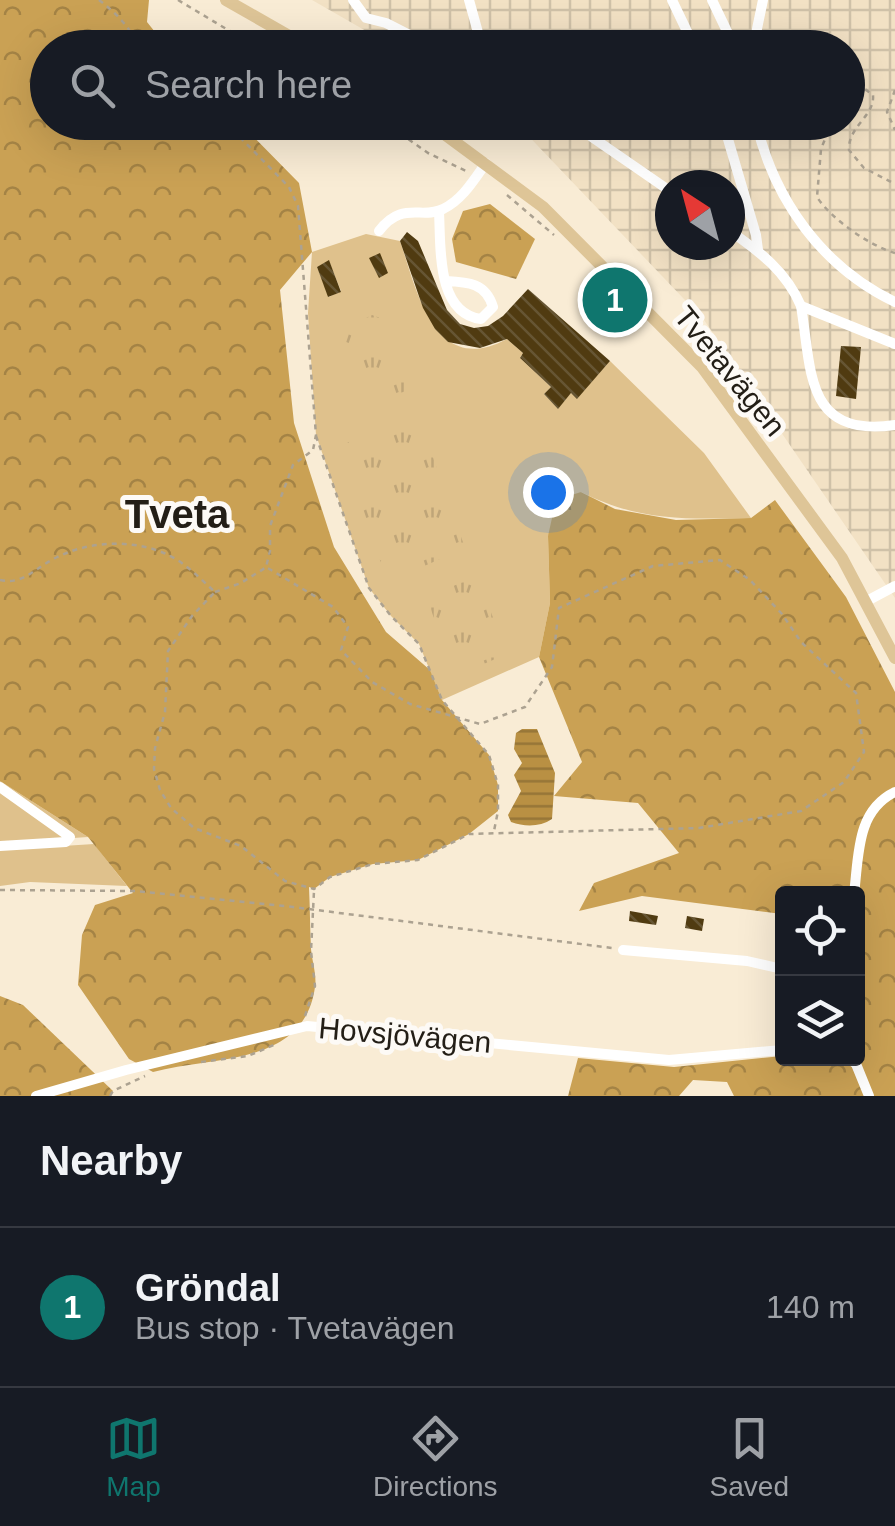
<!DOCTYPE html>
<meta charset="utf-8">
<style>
:root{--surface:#171b24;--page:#242831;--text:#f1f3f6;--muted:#9ea1a6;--line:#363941;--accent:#0f766e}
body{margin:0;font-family:Helvetica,sans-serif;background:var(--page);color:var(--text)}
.controls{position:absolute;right:30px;bottom:30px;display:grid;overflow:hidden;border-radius:10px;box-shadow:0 10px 40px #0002}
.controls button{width:90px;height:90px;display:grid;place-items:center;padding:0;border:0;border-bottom:2px solid var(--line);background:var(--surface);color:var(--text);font:50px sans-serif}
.compass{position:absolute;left:655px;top:170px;width:90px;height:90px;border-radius:50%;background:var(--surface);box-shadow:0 10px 40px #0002;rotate:324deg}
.you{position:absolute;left:548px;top:492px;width:35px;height:35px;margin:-25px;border:8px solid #fff;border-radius:50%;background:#1a73e8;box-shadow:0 0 0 15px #1a73e833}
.badge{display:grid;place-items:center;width:65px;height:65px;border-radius:50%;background:var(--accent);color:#fff;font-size:32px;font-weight:700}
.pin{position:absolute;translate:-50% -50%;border:5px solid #fff;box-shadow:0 2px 10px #0006}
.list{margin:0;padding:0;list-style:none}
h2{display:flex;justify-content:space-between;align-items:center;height:130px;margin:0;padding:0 40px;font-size:42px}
h2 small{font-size:32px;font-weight:400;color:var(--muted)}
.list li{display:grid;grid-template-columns:65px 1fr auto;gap:30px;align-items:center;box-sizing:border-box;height:160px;padding:0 40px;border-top:2px solid var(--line)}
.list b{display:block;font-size:38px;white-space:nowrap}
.list p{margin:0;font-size:32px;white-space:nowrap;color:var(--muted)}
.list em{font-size:32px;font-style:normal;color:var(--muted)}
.icon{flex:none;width:55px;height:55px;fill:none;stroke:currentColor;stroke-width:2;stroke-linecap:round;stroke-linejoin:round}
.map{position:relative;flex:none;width:895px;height:1096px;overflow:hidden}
.search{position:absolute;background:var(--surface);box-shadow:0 10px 40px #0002;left:30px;right:30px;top:30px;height:110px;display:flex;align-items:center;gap:25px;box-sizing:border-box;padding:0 35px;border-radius:55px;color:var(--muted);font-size:38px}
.sheet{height:290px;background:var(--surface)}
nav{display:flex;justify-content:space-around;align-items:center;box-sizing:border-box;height:140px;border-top:2px solid var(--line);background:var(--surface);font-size:28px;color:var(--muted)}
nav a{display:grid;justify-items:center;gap:5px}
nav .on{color:var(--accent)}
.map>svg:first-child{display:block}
</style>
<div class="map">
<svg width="895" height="1096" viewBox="0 0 895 1096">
<defs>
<pattern id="industrial-grid" width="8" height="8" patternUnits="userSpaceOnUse" patternTransform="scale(2.5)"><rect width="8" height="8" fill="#f2e1c4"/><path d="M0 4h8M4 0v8" fill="none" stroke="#cfc1a8"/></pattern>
<pattern id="forest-crowns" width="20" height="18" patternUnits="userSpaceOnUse" patternTransform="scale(2.5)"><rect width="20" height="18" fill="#caa154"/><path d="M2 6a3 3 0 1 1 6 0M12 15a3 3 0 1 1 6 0" fill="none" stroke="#a48345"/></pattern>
<pattern id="park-tufts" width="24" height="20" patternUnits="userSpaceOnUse" patternTransform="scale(2.5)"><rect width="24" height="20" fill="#dfc18c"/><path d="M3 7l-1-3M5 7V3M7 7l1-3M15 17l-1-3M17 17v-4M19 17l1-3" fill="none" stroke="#bfa578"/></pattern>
<pattern id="water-rules" width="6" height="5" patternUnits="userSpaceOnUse" patternTransform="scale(2.5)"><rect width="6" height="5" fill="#b99043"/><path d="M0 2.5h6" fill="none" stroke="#967537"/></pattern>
<pattern id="building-back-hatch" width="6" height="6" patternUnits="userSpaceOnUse" patternTransform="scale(2.5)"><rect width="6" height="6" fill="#503b11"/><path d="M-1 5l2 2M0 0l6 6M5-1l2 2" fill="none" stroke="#653"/></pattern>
</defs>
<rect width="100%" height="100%" fill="#f9ecd5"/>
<path fill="url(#industrial-grid)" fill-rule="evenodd" d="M312 0H895V598L704 320 516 123 848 122V48L394 47ZM670 185H730V245H670Z"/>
<g fill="#dfc18c" fill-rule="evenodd">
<path d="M366 234 400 241C417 291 434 378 507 339L523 353 520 358 551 387 544 394 558 408 571 393 577 398 610 361 704 453 751 518C686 519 641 522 581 492L548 536 550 603 539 657 442 700 419 644 391 616 369 588 316 435 308 313 312 252ZM329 261 341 291 329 297 317 267Z"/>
<polygon points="0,781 88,837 0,843"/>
<polygon points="94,844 127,886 30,882 0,886 0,850"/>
</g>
<g fill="url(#forest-crowns)">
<path d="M0 0H149L147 22 167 47 48 48V122L240 123 299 183 312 252 280 290 294 423 334 547 386 632 430 670 442 700 489 755 498 785V811L469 834 418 860 373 864 330 877 314 889 309 887C310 908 310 929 311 949 312 961 317 975 315 987 304 1067 212 1056 153 1072L129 1059 78 985 82 935 95 905 133 893 88 837 0 781Z"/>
<polygon points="490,204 535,239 516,279 456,262 452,239 463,211"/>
<polygon points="581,492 615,509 676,520 751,518 775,500 846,597 895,692 895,1096 734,1096 727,1082 693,1080 679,1096 568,1096 578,1058 674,1067 782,1056 858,1058 858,894 782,894 782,914 642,896 579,911 594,883 679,853 638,803 554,796 582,762 539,657 550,603 548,536 556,500"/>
<polygon points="0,996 23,1005 113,1091 110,1096 0,1096"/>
</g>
<g fill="url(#park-tufts)">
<polygon points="372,315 383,319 407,377 405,391 379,405 368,399 344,337 347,328"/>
<polygon points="418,415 465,548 388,582 339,446"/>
<polygon points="477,576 507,654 453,677 427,597"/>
</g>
<path fill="url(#water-rules)" d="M522 729H537L555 773 552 819C540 827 525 827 511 822L508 815 521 791 514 775 522 763 514 749 516 733Z"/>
<g fill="url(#building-back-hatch)">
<polygon points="407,232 418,241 447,310 460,324 474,328 488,326 503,316 528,289 610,361 577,399 571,393 558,409 544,394 551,387 520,358 523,353 507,339 480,348 448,342 435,329 423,308 400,241"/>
<polygon points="380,253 388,273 379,278 369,258"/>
<polygon points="329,260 341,292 328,297 317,267"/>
<polygon points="841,346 861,347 856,399 836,396"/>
<polygon points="630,911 658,916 656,925 629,921"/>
<polygon points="687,916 704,919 702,931 685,928"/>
</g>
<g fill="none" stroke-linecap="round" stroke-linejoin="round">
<g stroke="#aca291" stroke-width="2.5" stroke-dasharray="5 5" stroke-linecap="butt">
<path d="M99 0C116 13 131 28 139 48"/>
<polyline points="178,0 258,48"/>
<polyline points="895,90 887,112 895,130"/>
<path d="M848 99 865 89 873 95C875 116 848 126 849 150L864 168 895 184"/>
<polyline points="384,122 428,153 466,171"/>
<path d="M832 122 821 149 817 197C831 219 870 246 895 253"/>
<polyline points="507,195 554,235"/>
<polyline points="316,436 369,588 391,616 419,644 442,700 489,755 498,785 498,811 494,831"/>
<path d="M0 580C21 585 32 571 50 561 87 539 142 537 179 561 192 570 204 582 215 592L192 616 168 651 165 712 155 748 154 769 160 790 171 808 194 828 241 846 285 881 314 889 330 877 373 864 418 860 469 834 699 828 801 811 844 782 864 752 856 693 801 642 782 614 750 580 720 560 653 566 559 608 552 667 525 707 480 724 410 704 372 682 341 650 348 627 333 607 266 567 270 551V526L293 465 313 450 316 435 298 206 289 187 225 122"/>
<polyline points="215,592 241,583 265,568"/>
<polyline points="0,890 135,891 293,907 612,948"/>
<polyline points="305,1016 315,986 311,951 314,891"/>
<polyline points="201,1062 248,1056 276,1044"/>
<polyline points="110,1096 113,1091 145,1076"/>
</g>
<g stroke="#fff" stroke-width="10">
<polyline points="353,0 366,18 386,23 435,48"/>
<polyline points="672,0 695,48"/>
<polyline points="712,0 735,48"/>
<polyline points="479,36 490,48"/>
<polyline points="457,48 479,36 469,0"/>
<polyline points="753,48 763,0"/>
<polyline points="570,122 670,191"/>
<polyline points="723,122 756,235 758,250"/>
<path d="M756 122C774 200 822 267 895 302"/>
<path d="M439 212C441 247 436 313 481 319L493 307C486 283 468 282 446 281"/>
<path d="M379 231C402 200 422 220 443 209 462 200 474 180 486 163"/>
<path d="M730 231C760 252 786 271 801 306 812 372 805 438 895 425"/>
<polyline points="801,306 895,344"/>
<polyline points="865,602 895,586"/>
<polyline points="0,787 70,837 66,842 0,846"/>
<path d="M854 894C859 855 856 811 895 792"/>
<polyline points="623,950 747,961 782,969"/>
<polyline points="848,1058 856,1064 869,1096"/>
<polyline points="36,1096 126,1070 307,1026 669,1060 782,1050"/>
</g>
<g stroke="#dec597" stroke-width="12">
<polyline points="226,0 310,48"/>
<polyline points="428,122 543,207 702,367 842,558 895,658"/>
</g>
</g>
<g text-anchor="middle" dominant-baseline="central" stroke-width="10" stroke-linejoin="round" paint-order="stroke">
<g font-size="30" fill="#231e16" stroke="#fdfaf6">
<text transform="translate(730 371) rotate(51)">Tvetavägen</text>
<text transform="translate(405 1035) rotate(5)">Hovsjövägen</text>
</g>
<g font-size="40" font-weight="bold" fill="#231e16" stroke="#fdfaf6">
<text x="177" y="514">Tveta</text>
</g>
</g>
</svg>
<div class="controls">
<button><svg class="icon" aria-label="locate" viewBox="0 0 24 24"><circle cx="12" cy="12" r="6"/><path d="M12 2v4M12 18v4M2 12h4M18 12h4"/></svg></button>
<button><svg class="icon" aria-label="layers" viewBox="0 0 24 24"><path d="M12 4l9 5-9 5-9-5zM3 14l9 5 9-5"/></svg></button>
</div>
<svg class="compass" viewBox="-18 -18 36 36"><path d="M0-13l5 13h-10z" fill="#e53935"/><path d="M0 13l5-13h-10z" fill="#9ea1a6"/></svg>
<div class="you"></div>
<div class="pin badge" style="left:615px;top:300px">1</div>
<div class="search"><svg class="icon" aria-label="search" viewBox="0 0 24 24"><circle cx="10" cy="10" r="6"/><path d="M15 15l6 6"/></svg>Search here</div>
</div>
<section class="sheet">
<h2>Nearby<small></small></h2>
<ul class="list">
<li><span class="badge">1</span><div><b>Gröndal</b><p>Bus stop · Tvetavägen</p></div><em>140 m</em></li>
</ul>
</section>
<nav>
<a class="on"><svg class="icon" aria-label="map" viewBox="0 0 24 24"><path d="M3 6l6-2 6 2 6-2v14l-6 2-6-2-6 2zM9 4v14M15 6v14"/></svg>Map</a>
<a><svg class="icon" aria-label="directions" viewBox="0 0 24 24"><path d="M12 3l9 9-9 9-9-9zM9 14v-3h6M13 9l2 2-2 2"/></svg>Directions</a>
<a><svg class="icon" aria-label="saved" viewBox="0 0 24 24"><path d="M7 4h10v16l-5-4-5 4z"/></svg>Saved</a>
</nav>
